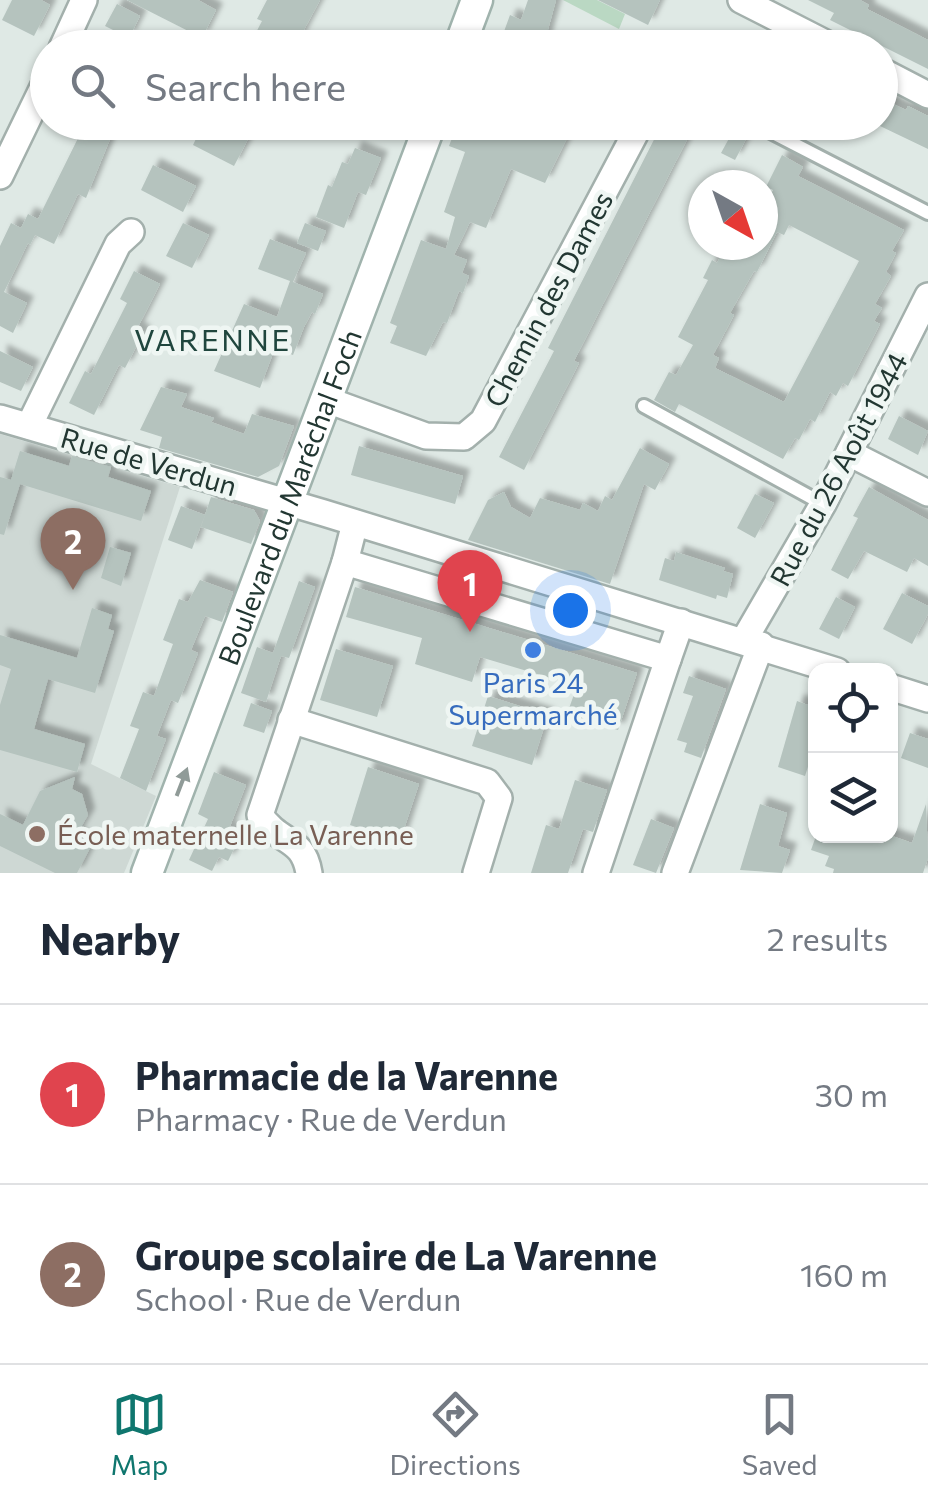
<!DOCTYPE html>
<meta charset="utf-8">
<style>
:root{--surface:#fff;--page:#f6f6f7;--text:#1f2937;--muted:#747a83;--line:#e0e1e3;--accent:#0f766e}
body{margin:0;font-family:Commissioner,sans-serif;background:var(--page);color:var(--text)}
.controls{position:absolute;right:30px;bottom:30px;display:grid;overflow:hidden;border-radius:20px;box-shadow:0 2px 8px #0004}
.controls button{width:90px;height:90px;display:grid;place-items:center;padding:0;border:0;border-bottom:2px solid var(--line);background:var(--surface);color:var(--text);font:50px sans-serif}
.compass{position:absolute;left:688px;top:170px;width:90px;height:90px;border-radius:50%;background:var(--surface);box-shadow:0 2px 8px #0004;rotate:140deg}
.you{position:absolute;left:570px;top:610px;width:35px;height:35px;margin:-25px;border:8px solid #fff;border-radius:50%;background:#1a73e8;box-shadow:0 0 0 15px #1a73e833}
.badge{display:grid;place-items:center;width:65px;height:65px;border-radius:50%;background:var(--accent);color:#fff;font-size:32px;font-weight:700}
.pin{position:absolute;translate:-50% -82px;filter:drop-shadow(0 2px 5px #0008)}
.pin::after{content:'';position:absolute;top:52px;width:35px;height:30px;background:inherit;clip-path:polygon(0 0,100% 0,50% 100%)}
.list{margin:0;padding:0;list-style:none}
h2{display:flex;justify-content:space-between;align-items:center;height:130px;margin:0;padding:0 40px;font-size:42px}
h2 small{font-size:32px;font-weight:400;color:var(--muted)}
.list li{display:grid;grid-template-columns:65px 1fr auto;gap:30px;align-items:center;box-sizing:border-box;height:180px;padding:0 40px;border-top:2px solid var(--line)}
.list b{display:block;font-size:38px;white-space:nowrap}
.list p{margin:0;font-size:32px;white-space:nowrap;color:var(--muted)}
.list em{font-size:32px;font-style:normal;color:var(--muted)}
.icon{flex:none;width:55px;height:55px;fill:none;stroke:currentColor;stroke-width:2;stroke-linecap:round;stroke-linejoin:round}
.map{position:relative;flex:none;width:928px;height:873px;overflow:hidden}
.search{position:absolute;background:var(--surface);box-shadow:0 2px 8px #0004;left:30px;right:30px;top:30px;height:110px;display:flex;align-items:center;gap:25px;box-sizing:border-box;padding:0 35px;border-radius:55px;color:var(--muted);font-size:38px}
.sheet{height:490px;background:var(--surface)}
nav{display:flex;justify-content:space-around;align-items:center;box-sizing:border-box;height:140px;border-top:2px solid var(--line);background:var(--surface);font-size:28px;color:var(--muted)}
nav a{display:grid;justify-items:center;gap:5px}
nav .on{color:var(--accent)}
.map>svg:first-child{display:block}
</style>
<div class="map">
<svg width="928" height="873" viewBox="0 0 928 873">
<defs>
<filter id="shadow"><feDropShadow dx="7" dy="-7" stdDeviation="2.5" flood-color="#0004"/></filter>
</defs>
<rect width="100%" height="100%" fill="#dfe9e5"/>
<polygon fill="#ced8d4" points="0,434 180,487 91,764 156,796 124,873 0,873"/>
<polygon fill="#bad8c3" points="563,0 597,0 625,14 619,29"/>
<g fill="#b5c3be" fill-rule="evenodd" filter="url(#shadow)">
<polygon points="12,0 41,0 50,5 34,36 2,20"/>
<polygon points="127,0 198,0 216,10 202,38"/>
<polygon points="267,0 320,0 298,41 294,38 290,48 248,48 262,21 257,19"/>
<polygon points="528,0 556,0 543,48 498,48 510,15 521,20"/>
<polygon points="598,0 660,0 648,25"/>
<polygon points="808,0 860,0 869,5 867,9 928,40 928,69 830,20 834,13"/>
<polygon points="117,4 140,16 129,38 105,26"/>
<polygon points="880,98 906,110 908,106 928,116 928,149 880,126"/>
<polygon points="86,122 117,122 86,198 78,194 54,244 35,235 30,245 28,243 4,292 27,303 13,333 0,326 0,246 11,223 21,228 28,214 38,219"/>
<polygon points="204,122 257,122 234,166 193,145"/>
<polygon points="458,122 556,122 572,128 545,183 511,169 486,228 470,222 454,255 467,260 462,273 469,276 463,293 459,291 447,323 443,322 426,356 390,343 397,326 390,323 421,240 446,249 455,217 444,212 465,152 449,146"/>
<polygon points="663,122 696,122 574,361 579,363 524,470 499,457 554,351 548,348"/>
<polygon points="738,122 755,122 735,160 721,153"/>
<polygon points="355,148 381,158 366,195 358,192 344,228 316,217 328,185 332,187 342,162 348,164"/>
<path d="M782 155 803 167 798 176 904 230 892 251 896 253 886 272 891 276 875 304 882 308 874 321 880 324 848 386 843 383 836 396 830 392 815 422 810 419 799 440 795 438 783 459 679 404 675 412 654 400 669 372 676 375 693 345 678 337 708 280 703 278 712 260 717 263 726 245H763V210L773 190 766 187ZM789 225 859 261 784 402 715 368 719 358 713 355 734 315 730 313 754 271 757 272 777 232 784 235Z"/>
<polygon points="153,165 196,186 183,212 141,190"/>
<polygon points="183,223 209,235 192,268 166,256"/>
<polygon points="305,223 326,231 318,251 297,243"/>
<polygon points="270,239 306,253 293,282 323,294 315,314 312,312 304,327 293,355 275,348 260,388 214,371 244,304 277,317 290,281 258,269"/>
<polygon points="134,271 160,284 137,329 144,332 125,368 119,365 94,415 69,403 85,371 91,374 127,303 120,299"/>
<polygon points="0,351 33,367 21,391 0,382"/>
<polygon points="161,387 187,394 181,407 214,418 211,422 244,434 252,414 294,426 279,466 258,477 159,448 162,437 140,430"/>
<polygon points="899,416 928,431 918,455 888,439"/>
<polygon points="359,446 463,476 455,504 351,475"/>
<polygon points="640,448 669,464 655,490 644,484 610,584 468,540 488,500 504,492 511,507 530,518 540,498 580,510 583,503 598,511 605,496 612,500"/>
<polygon points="20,451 69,466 72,456 111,467 108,477 151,491 141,521 20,484 4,535 0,534 0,477 11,480"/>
<polygon points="869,487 928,520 928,566 914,558 907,572 864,551 848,579 831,570 858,518 853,516"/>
<polygon points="755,494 774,503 755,538 737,528"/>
<polygon points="211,497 254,510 260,521 251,544 201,527"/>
<polygon points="181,506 205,515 192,549 168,540"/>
<polygon points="110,547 131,553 121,586 101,578"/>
<polygon points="676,552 725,568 723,571 733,574 727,598 717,595 716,599 659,580 665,558 674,561"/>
<polygon points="200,580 233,592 222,622 205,616 191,650 198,653 185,686 178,703 171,700 157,736 166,739 146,791 120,778 139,729 130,726 143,692 154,696 173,644 163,640 179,599 188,602"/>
<polygon points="299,581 315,587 289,658 281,656 266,702 241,693 257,647 273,653"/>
<polygon points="355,587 637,673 618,730 567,714 577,686 480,657 472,682 415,664 422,638 346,617"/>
<polygon points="902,593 928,606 928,614 912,644 883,629"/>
<polygon points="836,597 855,607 839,639 819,629"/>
<polygon points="92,608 112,615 108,629 114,631 95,693 48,679 34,729 85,744 77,772 0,750 0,705 11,669 0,665 0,635 77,658"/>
<polygon points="336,649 393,666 377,717 320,700"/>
<polygon points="689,676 726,689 701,758 684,752 687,743 677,740 693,696 683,693"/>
<polygon points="488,696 548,715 532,765 472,746"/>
<polygon points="797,701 816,708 816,741 805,776 778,767"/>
<polygon points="251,703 272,711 264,733 243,726"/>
<polygon points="910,733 928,739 928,768 901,758"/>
<polygon points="368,767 419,784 400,841 350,825"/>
<polygon points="214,772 246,785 229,829 241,835 228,861 219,857 212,871 189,860 208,819 198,814"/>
<polygon points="75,777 72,789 82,794 88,815 77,834 90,848 77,873 55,873 0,846 0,814 23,825 40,791"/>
<polygon points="575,780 607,790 593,832 583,829 568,873 531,873 546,825 559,829"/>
<polygon points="760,804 787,813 778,846 790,850 782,873 740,870"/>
<polygon points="926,804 928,858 923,873 833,873 834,869 825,866 829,856 811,850 816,836 892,836 912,843"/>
<polygon points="651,819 674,828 656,873 633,865"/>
</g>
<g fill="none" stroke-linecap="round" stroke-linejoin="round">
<defs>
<g id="lane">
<polyline points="769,131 928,213"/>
<polyline points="644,406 823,504"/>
</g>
<g id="street">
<polyline points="741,0 835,48"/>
<polyline points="62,48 84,0"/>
<polyline points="880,70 928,95"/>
<polyline points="0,176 48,77"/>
<polyline points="327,400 426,436 464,437 483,421 635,134"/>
<polyline points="0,418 324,513 837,671"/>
<polyline points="29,426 118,244 131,232"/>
<polyline points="849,453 928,493"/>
<polyline points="355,523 345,562 668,659 681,622"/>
<polyline points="744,640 823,504 928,296"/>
<polyline points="890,687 928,699"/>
<polyline points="291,720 487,782 499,798 476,873"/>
<path d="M309 873C303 836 280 845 260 815L345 562"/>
<polyline points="596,873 668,659"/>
<polyline points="675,873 761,645"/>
</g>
<g id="secondary">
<polyline points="459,48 477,0"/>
<path id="s1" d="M147 873 431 122"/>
</g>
</defs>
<use href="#lane" stroke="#a3b0ac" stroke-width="18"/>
<use href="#street" stroke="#a3b0ac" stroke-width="30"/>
<use href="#secondary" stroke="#a0b3ad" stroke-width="35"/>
<use href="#lane" stroke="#fff" stroke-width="12"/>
<use href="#street" stroke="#fff" stroke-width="25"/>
<use href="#secondary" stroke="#fff" stroke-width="30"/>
</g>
<defs><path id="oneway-solid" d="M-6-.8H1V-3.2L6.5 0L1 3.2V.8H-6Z" transform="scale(2.5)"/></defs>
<use fill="#909b98" href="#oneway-solid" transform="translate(182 782) rotate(-69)"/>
<circle fill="#3f7fe0" stroke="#eff6f3" stroke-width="4" cx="533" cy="650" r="10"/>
<circle fill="#8d6e63" stroke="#eff6f3" stroke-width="4" cx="37" cy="834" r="10"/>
<g text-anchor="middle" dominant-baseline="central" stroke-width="9" stroke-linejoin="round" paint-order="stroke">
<g font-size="28" fill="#223732" stroke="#eff6f3">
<text transform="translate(548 299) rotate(-62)">Chemin des Dames</text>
<text transform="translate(149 461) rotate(16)">Rue de Verdun</text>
<text transform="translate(838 469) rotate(-62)">Rue du 26 Août 1944</text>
<text stroke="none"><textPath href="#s1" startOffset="402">Boulevard du Maréchal Foch</textPath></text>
</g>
<g font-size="28" fill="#366cbe" stroke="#eff6f3">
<text x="533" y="682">Paris 24<tspan x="533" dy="32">Supermarché</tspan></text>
</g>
<g font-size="28" fill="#785e54" stroke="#eff6f3" text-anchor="start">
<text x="57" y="834">École maternelle La Varenne</text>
</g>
<g font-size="30" letter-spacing="2.5" fill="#20463e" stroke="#eff6f3">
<text x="213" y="338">VARENNE</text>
</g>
</g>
</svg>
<div class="controls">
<button><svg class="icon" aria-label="locate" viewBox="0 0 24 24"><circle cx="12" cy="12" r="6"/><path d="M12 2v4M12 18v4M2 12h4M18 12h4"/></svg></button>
<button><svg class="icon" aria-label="layers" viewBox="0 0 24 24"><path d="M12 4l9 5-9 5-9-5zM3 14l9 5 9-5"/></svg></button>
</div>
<svg class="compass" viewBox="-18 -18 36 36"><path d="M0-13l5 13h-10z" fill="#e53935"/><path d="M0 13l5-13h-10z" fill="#747a83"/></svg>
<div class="you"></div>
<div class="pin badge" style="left:470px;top:632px;background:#e0444e">1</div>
<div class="pin badge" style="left:73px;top:590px;background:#8d6e63">2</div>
<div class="search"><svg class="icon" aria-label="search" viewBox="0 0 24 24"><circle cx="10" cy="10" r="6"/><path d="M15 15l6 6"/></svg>Search here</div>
</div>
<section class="sheet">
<h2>Nearby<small>2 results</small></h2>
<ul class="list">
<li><span class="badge" style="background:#e0444e">1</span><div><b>Pharmacie de la Varenne</b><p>Pharmacy · Rue de Verdun</p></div><em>30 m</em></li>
<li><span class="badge" style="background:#8d6e63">2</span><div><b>Groupe scolaire de La Varenne</b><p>School · Rue de Verdun</p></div><em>160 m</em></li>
</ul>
</section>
<nav>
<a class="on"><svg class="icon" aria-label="map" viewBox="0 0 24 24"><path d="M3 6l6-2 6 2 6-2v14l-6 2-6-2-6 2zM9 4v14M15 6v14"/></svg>Map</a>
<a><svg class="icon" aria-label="directions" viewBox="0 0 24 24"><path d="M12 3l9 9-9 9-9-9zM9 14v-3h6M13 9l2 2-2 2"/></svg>Directions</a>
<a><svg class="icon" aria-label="saved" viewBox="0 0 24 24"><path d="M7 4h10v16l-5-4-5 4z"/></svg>Saved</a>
</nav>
